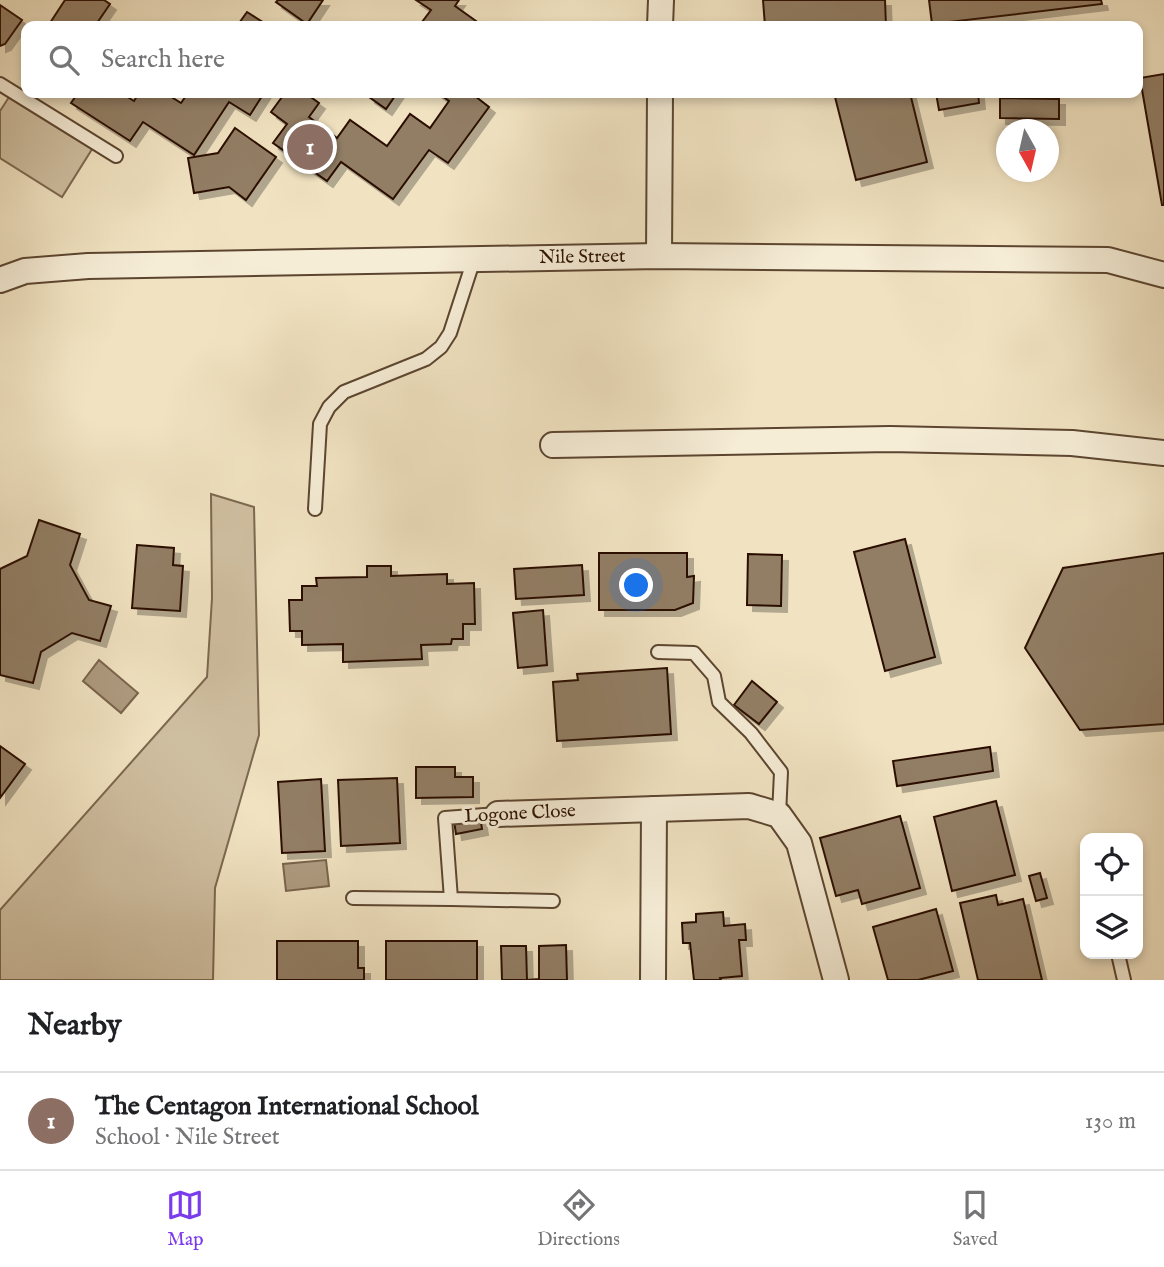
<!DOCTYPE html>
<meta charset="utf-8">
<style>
:root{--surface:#fff;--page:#f2f2f2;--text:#202124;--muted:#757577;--line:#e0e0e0;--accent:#7c3aed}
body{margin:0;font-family:"IM FELL English",serif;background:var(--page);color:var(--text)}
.controls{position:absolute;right:21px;bottom:21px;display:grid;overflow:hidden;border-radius:14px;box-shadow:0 4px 10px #0003}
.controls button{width:63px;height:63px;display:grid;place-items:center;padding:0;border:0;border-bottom:2px solid var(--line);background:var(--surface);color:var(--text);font:35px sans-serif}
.compass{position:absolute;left:996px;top:119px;width:63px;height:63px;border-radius:50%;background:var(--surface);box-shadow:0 4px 10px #0003;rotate:172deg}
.you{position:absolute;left:637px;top:586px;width:24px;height:24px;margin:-18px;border:5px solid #fff;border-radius:50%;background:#1a73e8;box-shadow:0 0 0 10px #1a73e833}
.badge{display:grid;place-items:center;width:46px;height:46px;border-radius:50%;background:var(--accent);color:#fff;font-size:23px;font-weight:700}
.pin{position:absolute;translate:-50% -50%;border:4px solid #fff;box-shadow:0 2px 7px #0006}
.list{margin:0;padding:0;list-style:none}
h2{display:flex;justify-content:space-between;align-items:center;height:91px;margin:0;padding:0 28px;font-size:30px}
h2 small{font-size:23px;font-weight:400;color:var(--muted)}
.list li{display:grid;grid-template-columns:46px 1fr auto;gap:21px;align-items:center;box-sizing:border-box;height:98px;padding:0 28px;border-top:2px solid var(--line)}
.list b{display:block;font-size:26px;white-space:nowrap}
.list p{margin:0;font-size:23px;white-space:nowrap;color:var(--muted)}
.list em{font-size:23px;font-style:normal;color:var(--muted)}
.icon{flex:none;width:38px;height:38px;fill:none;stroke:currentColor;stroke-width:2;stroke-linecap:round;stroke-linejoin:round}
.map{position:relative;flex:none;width:1164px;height:980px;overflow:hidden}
.search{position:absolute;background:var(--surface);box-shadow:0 4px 10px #0003;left:21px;right:21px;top:21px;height:77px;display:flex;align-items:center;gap:18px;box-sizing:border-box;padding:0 24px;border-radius:14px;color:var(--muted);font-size:26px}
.sheet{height:189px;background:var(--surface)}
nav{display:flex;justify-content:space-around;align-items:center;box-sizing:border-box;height:98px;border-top:2px solid var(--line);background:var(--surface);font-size:19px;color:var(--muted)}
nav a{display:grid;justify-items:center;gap:4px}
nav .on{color:var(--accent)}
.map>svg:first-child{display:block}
</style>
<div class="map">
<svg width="1164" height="980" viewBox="0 0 1164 980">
<defs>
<filter id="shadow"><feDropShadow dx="6" dy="6" stdDeviation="0" flood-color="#0004"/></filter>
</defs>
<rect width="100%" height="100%" fill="#f1e3c2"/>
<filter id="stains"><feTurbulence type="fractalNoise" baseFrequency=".00286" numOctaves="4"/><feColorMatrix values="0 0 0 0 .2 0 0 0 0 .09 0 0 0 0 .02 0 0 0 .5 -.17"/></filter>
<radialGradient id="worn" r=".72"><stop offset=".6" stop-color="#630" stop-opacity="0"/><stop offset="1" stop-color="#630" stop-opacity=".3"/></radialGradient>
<g fill="#cfbfa1" stroke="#7d6850" stroke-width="2">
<polygon points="11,94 94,146 62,197 0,158 0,111"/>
<polygon points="211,494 254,507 259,735 215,888 213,980 0,980 0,910 207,677 212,598"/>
</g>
<g fill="#ae9b80" stroke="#7a634d" stroke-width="2">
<polygon points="99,660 138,693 121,713 83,681"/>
<polygon points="326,860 329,886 286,891 283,864"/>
</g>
<g fill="#927e65" stroke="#2b1000" stroke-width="2" filter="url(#shadow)">
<polygon points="65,0 104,0 110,4 95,26 48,26"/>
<polygon points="278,0 323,0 307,24 276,2"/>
<polygon points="416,0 459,0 455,6 483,26 419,26 431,10"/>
<polygon points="763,0 885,0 886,26 765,26"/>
<polygon points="929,0 1101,0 1102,4 932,24"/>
<polygon points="0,5 22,20 5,44 0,46"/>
<polygon points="247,12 269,26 237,26"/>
<polygon points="1164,74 1164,205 1162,205 1140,78"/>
<polygon points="78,93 121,93 134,101 139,93 165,93 181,103 188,93 264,93 250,115 229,102 194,155 143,122 130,141 71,103"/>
<polygon points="285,93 305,93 319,103 309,117 337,138 350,120 387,146 410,114 430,128 449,101 438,93 471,93 489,107 448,163 429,150 393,199 341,162 327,181 273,143 287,124 271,112"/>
<polygon points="372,93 397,93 386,109 369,97"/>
<polygon points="850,93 910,93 927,162 856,180 835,97"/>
<polygon points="936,93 978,93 979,103 939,110"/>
<polygon points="1000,98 1059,99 1059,119 1000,118"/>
<polygon points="235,128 276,157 246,200 229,187 194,193 188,158 218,153"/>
<polygon points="39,520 80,534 70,565 89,600 111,606 100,641 72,633 41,652 33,683 0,675 0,569 27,556"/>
<polygon points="905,539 935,657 885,671 854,552"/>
<polygon points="137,545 174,548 173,565 183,566 180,611 132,608"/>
<polygon points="599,553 687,553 687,577 694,576 693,603 675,610 599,610"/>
<polygon points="1164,553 1164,724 1080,730 1025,648 1063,568"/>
<polygon points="748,554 782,555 781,606 747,605"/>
<polygon points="582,565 584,595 516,599 514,569"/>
<polygon points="367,566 391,566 391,576 447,574 447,584 474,583 475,624 463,624 463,639 452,639 451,644 421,645 422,659 343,662 343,644 302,645 302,631 290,631 289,600 302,600 302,586 317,586 316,578 367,577"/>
<polygon points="543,610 547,665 518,668 513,613"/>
<polygon points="667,668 671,734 557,741 553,682 578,680 577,674"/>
<polygon points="752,681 777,702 759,724 734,705"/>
<polygon points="0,746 25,764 0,798"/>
<polygon points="990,747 993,771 897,786 893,761"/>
<polygon points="416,767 455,767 455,777 473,777 473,797 416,798"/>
<polygon points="397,778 400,843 341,846 338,780"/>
<polygon points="321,779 325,851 282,853 278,782"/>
<polygon points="996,801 1015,875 952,891 934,817"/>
<polygon points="480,816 482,829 456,834 454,821"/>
<polygon points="900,816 920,888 862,904 858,890 836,896 820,838"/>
<polygon points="1040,873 1047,898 1036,901 1029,876"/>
<polygon points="996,895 998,905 1023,899 1042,980 978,980 960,903"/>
<polygon points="936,909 953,971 918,980 888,980 873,927"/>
<polygon points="723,912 724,926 745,924 746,940 739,940 742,976 720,978 721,980 694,980 690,943 683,943 682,923 696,922 696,914"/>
<polygon points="277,941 358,941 358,968 364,968 364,980 277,980"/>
<rect x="386" y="941" width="91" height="39"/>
<polygon points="566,945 567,980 502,980 501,946 526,946 527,980 539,979 539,946"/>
</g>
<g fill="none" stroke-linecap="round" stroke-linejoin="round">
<defs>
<g id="service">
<polyline points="0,84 116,156"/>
<polyline points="315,509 320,424 329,407 344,392 426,359 441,347 450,333 474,259"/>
<polyline points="658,652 694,653 714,676 719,702 751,733 781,772 779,815"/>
<polyline points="498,814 445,818 451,899 553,901"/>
<polyline points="353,898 451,899"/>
<polyline points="1118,954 1124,980"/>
</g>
<g id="minor">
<polyline points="660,26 661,0"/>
<polyline points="659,256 660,93"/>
<path id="s1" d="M0 280 25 271 88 266 659 256 1108 260 1164 275"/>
<polyline points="553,445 890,439 1072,443 1164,453"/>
<polyline points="498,814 749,806 779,815 799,843 836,980"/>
<polyline points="653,980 654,809"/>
</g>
</defs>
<use href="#service" stroke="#5c4530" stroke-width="16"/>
<use href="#minor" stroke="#5c4530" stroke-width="28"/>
<use href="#service" stroke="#f6edd7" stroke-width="12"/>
<use href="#minor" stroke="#f6edd7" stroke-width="24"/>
</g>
<g text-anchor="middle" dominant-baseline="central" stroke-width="6" stroke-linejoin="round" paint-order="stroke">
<g font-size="19" fill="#2b1000" stroke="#f6edd7">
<text stroke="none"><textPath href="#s1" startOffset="584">Nile Street</textPath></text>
<text transform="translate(520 814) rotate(-3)">Logone Close</text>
</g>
</g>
<rect width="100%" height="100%" filter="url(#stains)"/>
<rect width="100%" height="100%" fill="url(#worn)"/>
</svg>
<div class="controls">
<button><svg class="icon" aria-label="locate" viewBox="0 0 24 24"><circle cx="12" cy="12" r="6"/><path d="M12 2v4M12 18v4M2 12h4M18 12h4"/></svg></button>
<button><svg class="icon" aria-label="layers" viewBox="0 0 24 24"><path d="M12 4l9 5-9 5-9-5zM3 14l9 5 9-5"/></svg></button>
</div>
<svg class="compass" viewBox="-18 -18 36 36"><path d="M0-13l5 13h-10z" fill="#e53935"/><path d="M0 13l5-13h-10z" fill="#757577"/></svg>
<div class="you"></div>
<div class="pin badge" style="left:310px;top:147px;background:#8d6e63">1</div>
<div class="search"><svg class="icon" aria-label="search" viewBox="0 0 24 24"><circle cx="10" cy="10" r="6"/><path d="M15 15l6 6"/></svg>Search here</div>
</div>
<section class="sheet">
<h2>Nearby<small></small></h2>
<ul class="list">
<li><span class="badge" style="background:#8d6e63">1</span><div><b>The Centagon International School</b><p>School · Nile Street</p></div><em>130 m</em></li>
</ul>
</section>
<nav>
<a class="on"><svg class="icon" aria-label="map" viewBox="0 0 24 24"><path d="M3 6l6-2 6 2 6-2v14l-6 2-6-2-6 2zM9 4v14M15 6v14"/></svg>Map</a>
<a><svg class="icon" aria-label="directions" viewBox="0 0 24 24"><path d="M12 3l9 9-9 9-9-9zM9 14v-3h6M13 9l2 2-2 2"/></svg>Directions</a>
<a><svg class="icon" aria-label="saved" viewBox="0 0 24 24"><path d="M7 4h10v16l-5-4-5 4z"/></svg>Saved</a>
</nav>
